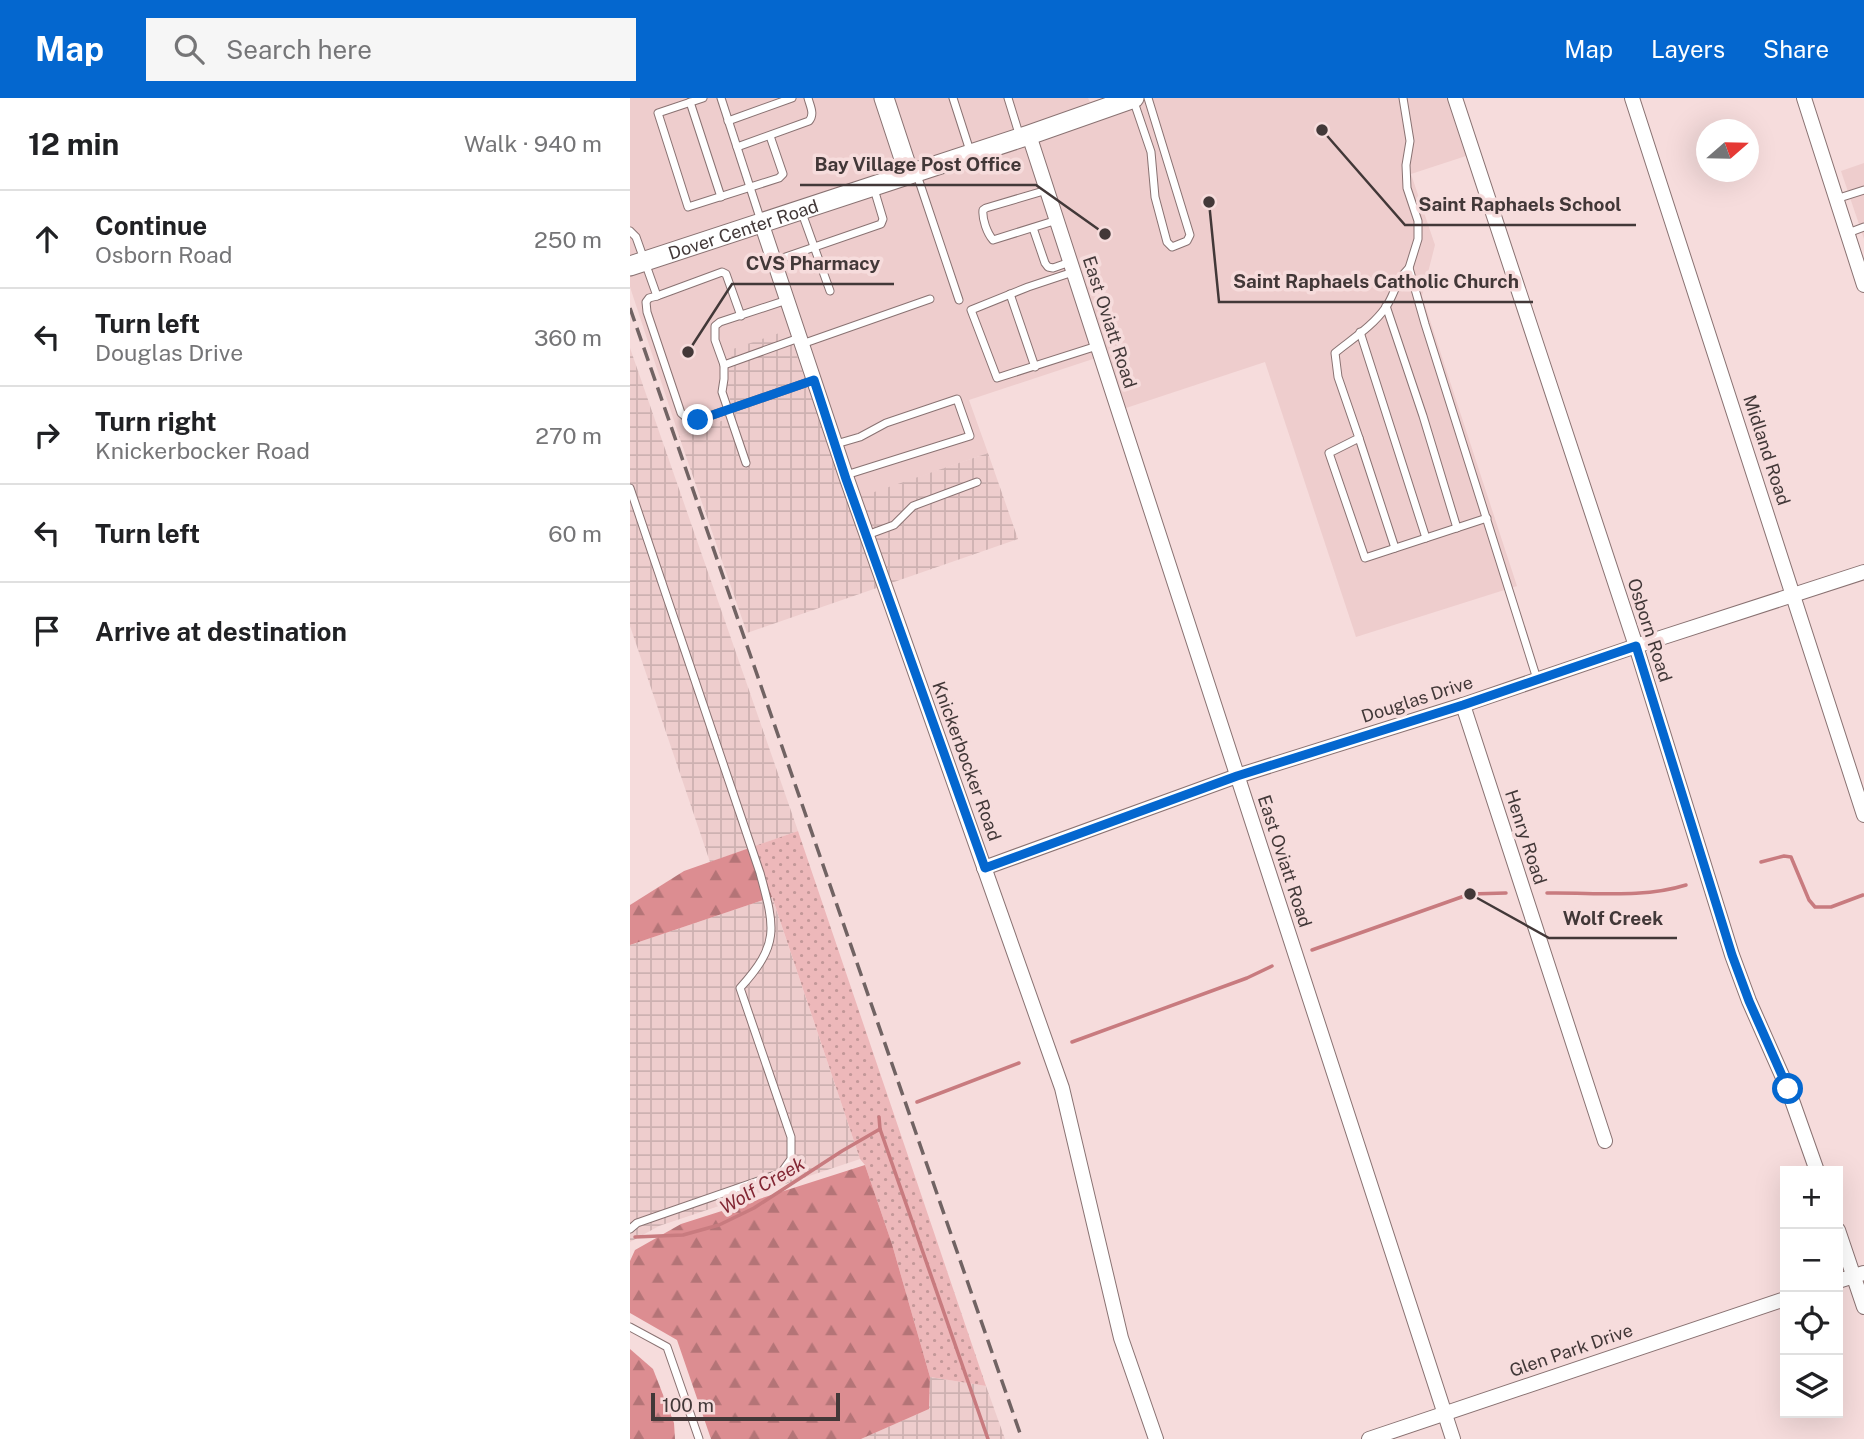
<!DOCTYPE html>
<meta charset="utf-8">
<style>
:root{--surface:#fff;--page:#f6f6f6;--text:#202124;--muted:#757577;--line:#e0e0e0;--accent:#0467cf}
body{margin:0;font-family:"Public Sans",sans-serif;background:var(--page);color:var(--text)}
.controls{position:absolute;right:21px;bottom:21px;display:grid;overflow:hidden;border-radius:0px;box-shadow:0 7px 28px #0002}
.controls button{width:63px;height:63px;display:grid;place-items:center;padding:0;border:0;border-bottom:2px solid var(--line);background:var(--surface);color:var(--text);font:35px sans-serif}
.compass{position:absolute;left:1066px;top:21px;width:63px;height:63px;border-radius:50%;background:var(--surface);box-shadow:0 7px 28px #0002;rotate:70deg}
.scale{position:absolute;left:21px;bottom:18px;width:189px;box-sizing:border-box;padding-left:7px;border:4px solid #423838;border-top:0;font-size:19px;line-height:24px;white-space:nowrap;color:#423838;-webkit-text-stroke:5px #f6dcdc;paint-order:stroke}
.stop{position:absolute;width:21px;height:21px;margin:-16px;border:5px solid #0467cf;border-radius:50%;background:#fff}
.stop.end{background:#0467cf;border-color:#fff;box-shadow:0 2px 7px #0008}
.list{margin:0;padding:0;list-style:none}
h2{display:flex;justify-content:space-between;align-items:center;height:91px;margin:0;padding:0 28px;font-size:30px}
h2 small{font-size:23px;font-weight:400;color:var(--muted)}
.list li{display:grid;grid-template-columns:46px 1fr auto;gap:21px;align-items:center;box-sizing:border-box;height:98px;padding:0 28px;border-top:2px solid var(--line)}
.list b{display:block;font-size:26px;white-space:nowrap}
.list p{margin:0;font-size:23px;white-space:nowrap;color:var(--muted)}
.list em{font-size:23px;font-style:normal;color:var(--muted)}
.icon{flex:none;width:38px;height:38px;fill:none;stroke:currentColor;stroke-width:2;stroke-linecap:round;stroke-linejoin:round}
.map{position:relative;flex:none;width:1234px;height:1341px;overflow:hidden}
header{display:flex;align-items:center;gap:42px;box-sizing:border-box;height:98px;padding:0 35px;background:var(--accent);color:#fff}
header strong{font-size:33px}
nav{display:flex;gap:38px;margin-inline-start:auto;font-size:24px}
.search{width:490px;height:63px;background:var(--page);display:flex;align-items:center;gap:18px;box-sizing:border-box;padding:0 24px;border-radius:0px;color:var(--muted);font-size:26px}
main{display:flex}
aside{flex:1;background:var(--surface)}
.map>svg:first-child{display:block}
</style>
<header>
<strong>Map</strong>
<div class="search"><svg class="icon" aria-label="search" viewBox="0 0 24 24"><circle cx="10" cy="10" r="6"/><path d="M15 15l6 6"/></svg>Search here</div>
<nav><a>Map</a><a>Layers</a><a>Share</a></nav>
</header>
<main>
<aside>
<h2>12 min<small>Walk · 940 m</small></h2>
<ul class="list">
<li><svg class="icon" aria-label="ahead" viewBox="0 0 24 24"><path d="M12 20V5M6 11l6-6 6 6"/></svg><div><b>Continue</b><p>Osborn Road</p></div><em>250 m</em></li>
<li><svg class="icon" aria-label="left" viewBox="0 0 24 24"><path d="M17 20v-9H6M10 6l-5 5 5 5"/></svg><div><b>Turn left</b><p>Douglas Drive</p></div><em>360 m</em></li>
<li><svg class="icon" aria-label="right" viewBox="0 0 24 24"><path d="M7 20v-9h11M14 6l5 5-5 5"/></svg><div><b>Turn right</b><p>Knickerbocker Road</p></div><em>270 m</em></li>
<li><svg class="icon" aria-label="left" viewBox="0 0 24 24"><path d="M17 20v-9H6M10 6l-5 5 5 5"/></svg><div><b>Turn left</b></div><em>60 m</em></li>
<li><svg class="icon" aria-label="arrive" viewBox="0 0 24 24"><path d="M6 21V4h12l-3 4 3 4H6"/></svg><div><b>Arrive at destination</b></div></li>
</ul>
</aside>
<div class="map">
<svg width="1234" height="1341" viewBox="0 0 1234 1341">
<defs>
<pattern id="industrial-grid" width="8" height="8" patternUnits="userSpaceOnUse" patternTransform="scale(1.75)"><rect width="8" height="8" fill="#eecdcd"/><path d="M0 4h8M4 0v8" fill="none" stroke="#cdb1b1"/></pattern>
<pattern id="grass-dots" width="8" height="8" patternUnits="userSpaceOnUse" patternTransform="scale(1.75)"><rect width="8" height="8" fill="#edb8ba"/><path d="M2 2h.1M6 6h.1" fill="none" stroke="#c29798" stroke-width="1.8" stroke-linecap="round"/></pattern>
<pattern id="forest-firs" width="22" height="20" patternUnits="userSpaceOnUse" patternTransform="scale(1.75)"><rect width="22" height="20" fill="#dc8d91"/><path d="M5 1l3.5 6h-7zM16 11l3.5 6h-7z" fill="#b47477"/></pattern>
</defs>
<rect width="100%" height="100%" fill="#f6dcdc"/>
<g fill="#eecdcd">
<polygon points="0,0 458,0 460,4 472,0 817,0 836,58 781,76 805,147 792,198 887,488 726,539 635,264 493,311 475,257 339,302 358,355 218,404 158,232 96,288 105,318 49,338 0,189"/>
<polygon points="1234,65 1234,141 1211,73"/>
</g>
<g fill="url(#industrial-grid)">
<polygon points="158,232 218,403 358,355 388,441 117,535 49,338 105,318 96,288 103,251"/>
<polygon points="0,250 168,733 80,764 0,528"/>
<polygon points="142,799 230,1061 29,1128 0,1144 0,847"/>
<polygon points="300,1279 356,1288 375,1341 231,1341 299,1311"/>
</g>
<polygon fill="url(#grass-dots)" points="168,733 356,1288 300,1279 262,1146 235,1067 230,1061 125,748"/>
<g fill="url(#forest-firs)">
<polygon points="125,748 142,799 0,847 0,807 54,773"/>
<polygon points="235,1067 262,1146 300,1279 299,1311 231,1341 81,1341 47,1242 0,1215 0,1163 5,1152 51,1126"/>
<polygon points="0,1251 23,1271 44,1325 45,1341 0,1341"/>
</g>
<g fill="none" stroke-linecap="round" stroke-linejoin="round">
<g stroke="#c87b7f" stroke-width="3.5">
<polyline points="1131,764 1154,758 1161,759 1179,802 1185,809 1201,809 1233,797"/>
<path d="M917 795C963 794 1011 801 1056 787"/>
<polyline points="682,852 840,796 876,795"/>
<polyline points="442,944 617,880 642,868"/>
<polyline points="287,1004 389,965"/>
<polyline points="250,1031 358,1341"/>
<polyline points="5,1139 53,1137 89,1127 124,1110 212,1053 250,1031 249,1019"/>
</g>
<defs>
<g id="service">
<polyline points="73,0 28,15 58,109 149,80 153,76 140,38"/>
<polyline points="91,0 131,123"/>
<polyline points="323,0 341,56"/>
<polyline points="378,0 390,39"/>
<polyline points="773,0 780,43 776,67 777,90 788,123 788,141 779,170 795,226 907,581"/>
<polyline points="503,1 521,54 525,99 537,144 542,149 557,143 560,137 518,0"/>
<polyline points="60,4 91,99"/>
<polyline points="98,23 162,0"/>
<path d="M107 49 179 23C185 16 180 8 178 0"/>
<polyline points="286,74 329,202"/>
<path d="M417 92 356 110 353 112C352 121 357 135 363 142L427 122"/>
<polyline points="1206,101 1234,92"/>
<polyline points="172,115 200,193"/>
<polyline points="403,130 415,165 418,169 423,170 440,164"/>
<polyline points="0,133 6,139 27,198 92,174 96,176 111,218"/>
<polyline points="1218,135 1234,129"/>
<polyline points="144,163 251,126 253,121 244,91"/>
<path d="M779 170C764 185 766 194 756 209 743 228 722 241 705 255L708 279 729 340 699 355 735 460 857 420"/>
<polyline points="443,174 398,189 341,212 367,280 467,248"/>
<polyline points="380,196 405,269"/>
<polyline points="27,198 19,200 16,204 17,214 51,315 58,321 68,322 184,282"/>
<polyline points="756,208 793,318 827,430"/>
<polyline points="730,234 796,440"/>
<polyline points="172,246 300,201"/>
<polyline points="94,267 169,240"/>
<polyline points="729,340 765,450"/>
<polyline points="206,346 230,339 256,325 327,301 340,338 216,377"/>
<polyline points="116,365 92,294 94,281 94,267 85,242 85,228 90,224 157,202"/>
<path d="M0 390 130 775C145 830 150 846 110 890L161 1039V1061L151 1075 7 1125 0 1131"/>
<polyline points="237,437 264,427 283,408 347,384"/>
<polyline points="0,1229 37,1249 69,1341"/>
</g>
<g id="minor">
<polyline points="825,0 1006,548 1102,857 1119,903 1158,991 1187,1073"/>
<polyline points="1002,0 1234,717"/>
<polyline points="1174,0 1234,187"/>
<polyline points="399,37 823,1341"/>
<polyline points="131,124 217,381 432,990 491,1240 526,1341"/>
<polyline points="833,607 975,1043"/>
<polyline points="354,770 607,678 833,607 1012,546 1234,474"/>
<polyline points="1208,1132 1234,1209"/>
<polyline points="1208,1183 1234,1175"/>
<polyline points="739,1341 1155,1201"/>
</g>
<g id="tertiary">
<polyline points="254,0 279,76"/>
<path id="s1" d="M0 168 399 37 504 0"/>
</g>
</defs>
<use href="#service" stroke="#897272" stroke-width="9"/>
<use href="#minor" stroke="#897272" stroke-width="16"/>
<use href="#tertiary" stroke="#897272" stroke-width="21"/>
<use href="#service" stroke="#fff" stroke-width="7"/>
<use href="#minor" stroke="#fff" stroke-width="14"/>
<use href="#tertiary" stroke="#fff" stroke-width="19"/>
<polyline stroke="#716363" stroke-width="3.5" stroke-dasharray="14 7" stroke-linecap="butt" points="0,210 392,1341"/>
</g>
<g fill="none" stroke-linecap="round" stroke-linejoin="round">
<polyline stroke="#0467cf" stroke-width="9" points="68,322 184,282 216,381 355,770 607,678 833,607 1006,548 1102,857 1119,903 1158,991"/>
</g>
<g text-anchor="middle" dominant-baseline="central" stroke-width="7" stroke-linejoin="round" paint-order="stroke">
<g font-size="18" fill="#423838" stroke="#f6dcdc">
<text stroke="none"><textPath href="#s1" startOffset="119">Dover Center Road</textPath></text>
<text transform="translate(480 224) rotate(72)">East Oviatt Road</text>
<text transform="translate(1137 352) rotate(72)">Midland Road</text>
<text transform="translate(1020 532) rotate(72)">Osborn Road</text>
<text transform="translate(787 601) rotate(-18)">Douglas Drive</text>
<text transform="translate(337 663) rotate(70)">Knickerbocker Road</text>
<text transform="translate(896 739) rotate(72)">Henry Road</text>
<text transform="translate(655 763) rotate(72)">East Oviatt Road</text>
<text transform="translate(941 1252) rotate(-19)">Glen Park Drive</text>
</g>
<g font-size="19" font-style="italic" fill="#822633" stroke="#f6dcdc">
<text transform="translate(132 1087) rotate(-30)">Wolf Creek</text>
</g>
</g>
<path fill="none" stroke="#423838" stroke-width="2.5" d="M475 136L406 87H170M692 32L775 127H1006M58 254L102 186H264M579 104L589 204H903M840 796L919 840H1047"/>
<g fill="#423838" stroke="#f6dcdc" stroke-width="2.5">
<circle cx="475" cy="136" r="7"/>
<circle cx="692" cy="32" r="7"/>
<circle cx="58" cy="254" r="7"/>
<circle cx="579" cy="104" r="7"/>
<circle cx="840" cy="796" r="7"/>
</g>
<g font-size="19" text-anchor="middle" font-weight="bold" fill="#423838" stroke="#f6dcdc" stroke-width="7" stroke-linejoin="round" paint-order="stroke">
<text x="288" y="73">Bay Village Post Office</text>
<text x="890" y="113">Saint Raphaels School</text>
<text x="183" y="172">CVS Pharmacy</text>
<text x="746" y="190">Saint Raphaels Catholic Church</text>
<text x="983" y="827">Wolf Creek</text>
</g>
</svg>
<div class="controls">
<button>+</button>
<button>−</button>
<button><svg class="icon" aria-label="locate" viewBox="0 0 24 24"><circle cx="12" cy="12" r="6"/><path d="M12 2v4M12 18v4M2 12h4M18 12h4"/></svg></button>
<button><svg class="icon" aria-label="layers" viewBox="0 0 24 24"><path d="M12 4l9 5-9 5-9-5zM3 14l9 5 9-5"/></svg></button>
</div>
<svg class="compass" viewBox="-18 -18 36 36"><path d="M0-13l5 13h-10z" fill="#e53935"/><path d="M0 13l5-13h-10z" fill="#757577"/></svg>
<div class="scale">100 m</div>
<div class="stop" style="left:1158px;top:991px"></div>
<div class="stop end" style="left:68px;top:322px"></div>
</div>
</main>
